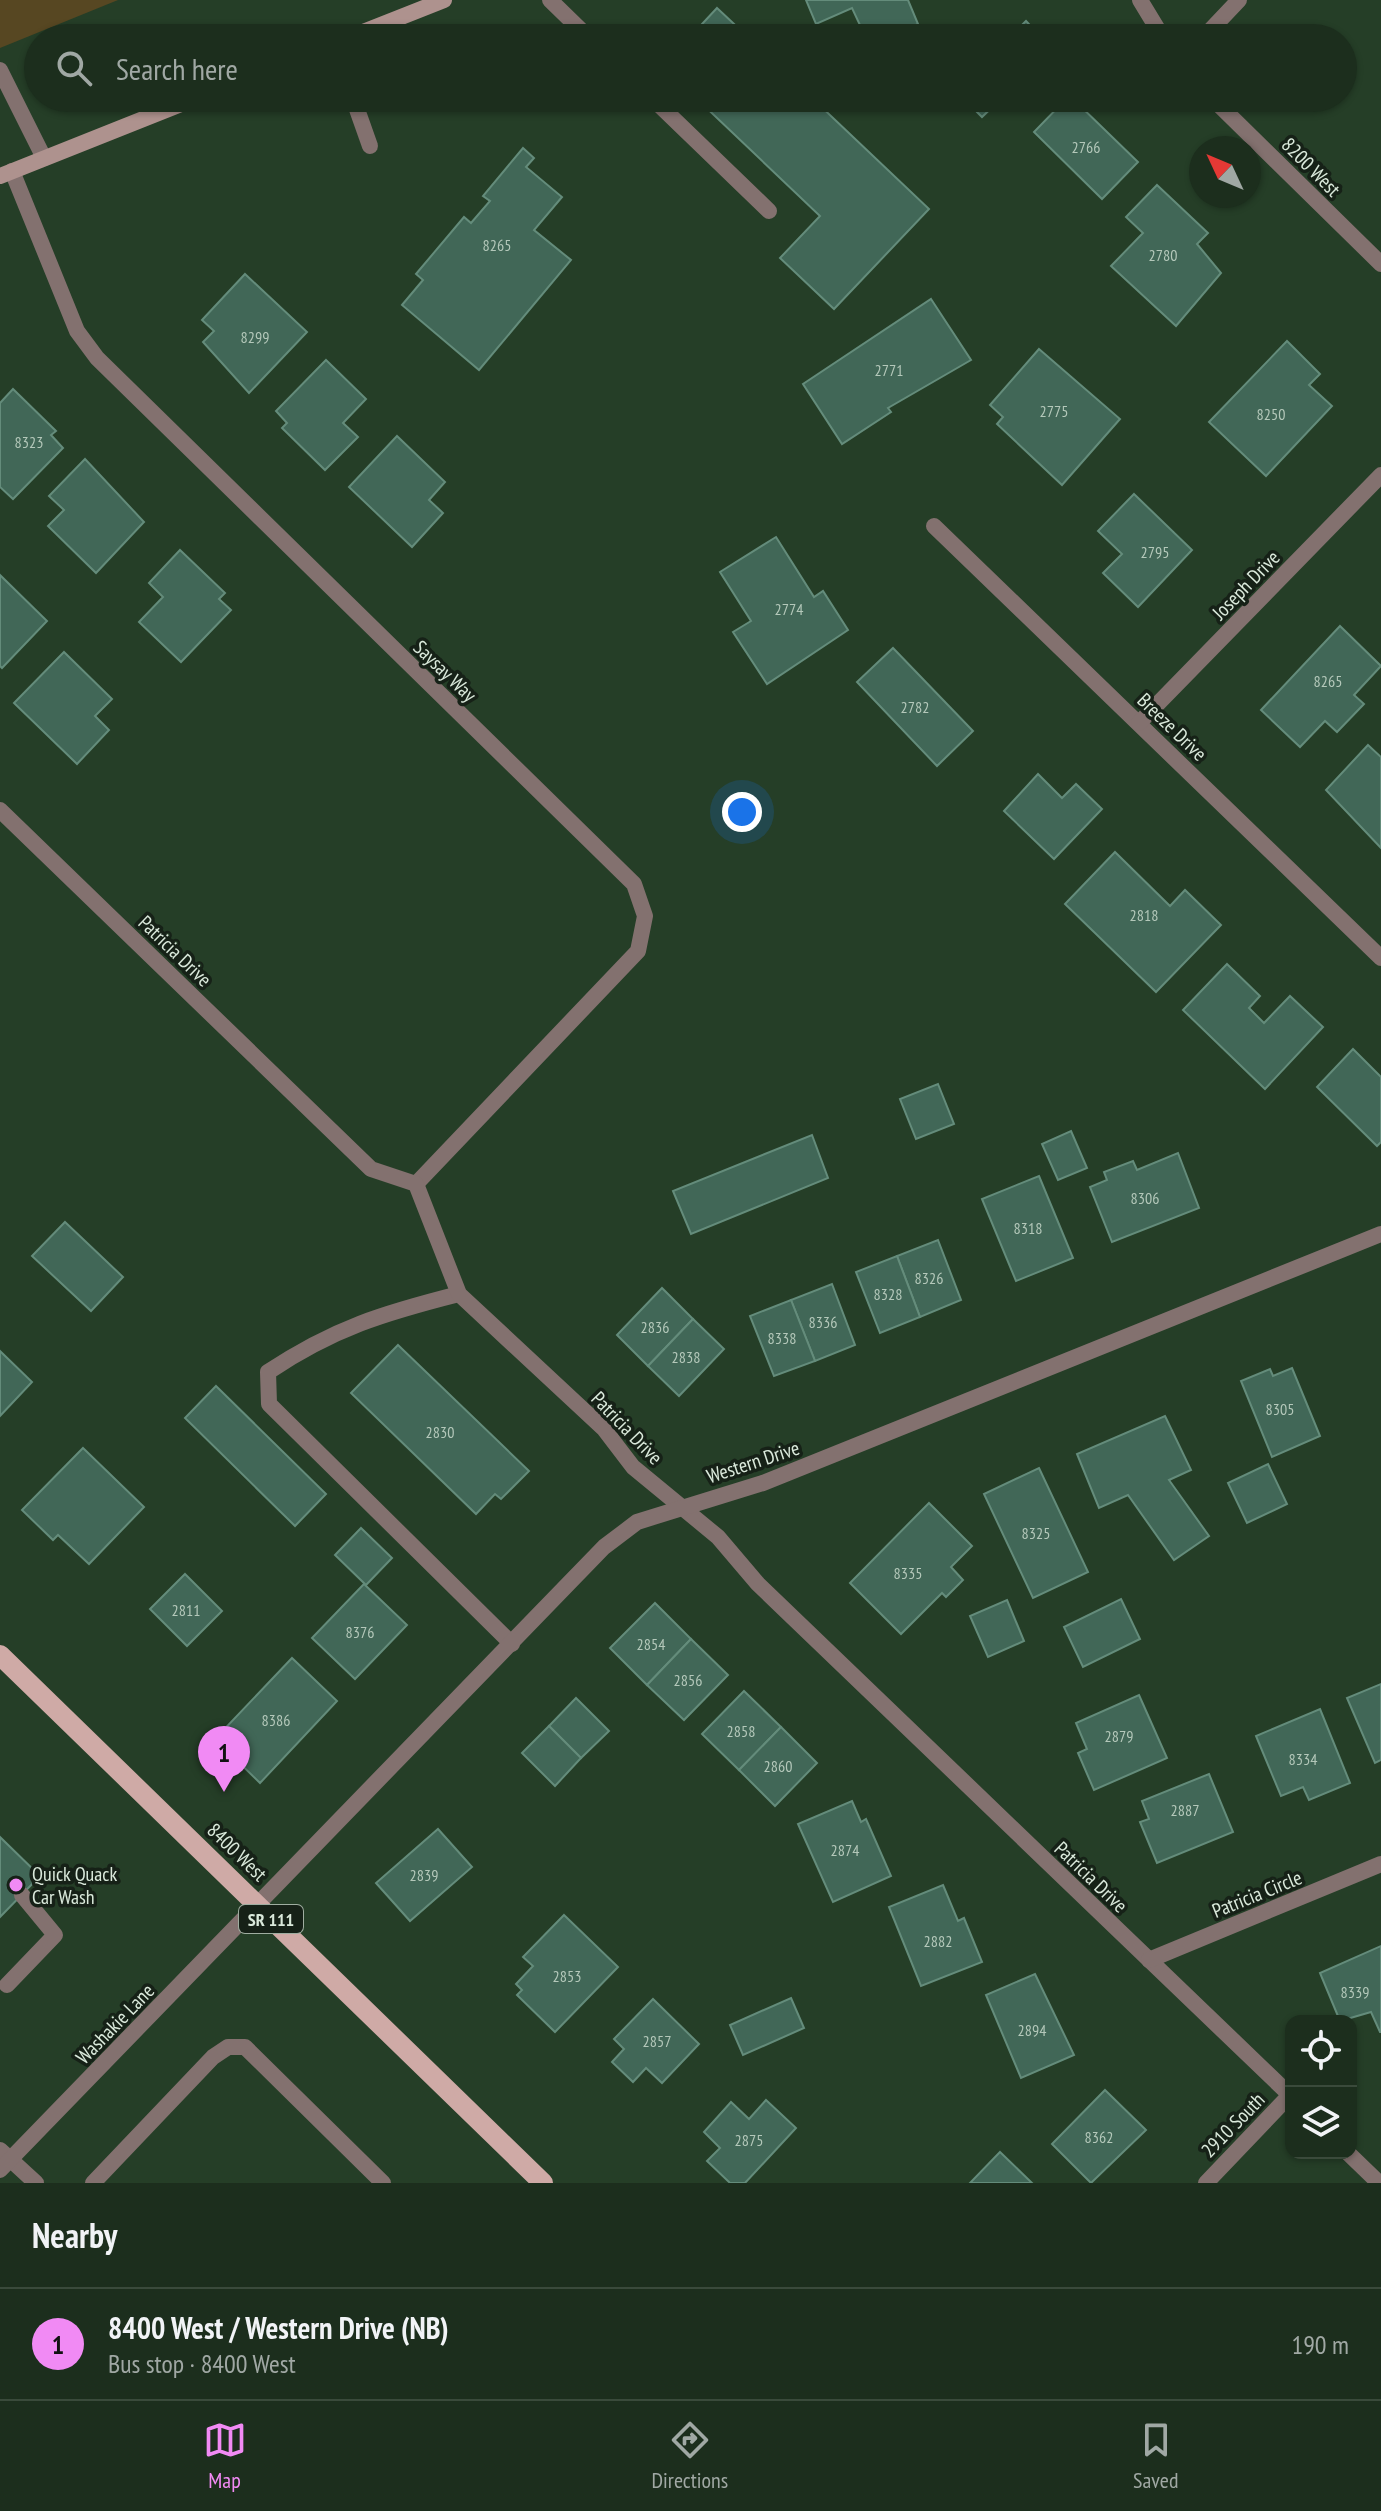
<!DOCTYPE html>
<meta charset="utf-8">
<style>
:root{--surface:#1c2e1d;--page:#293a2a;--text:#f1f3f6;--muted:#a0a8a4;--line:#3a4a3b;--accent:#f18af4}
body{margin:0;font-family:"PT Sans Narrow",sans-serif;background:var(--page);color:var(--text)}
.controls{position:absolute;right:24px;bottom:24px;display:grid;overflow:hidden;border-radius:16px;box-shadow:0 2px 6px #0004}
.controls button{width:72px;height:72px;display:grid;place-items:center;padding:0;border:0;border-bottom:2px solid var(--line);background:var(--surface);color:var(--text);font:40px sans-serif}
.compass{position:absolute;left:1189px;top:136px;width:72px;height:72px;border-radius:50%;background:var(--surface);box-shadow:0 2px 6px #0004;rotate:314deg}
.you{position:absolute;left:742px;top:812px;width:28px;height:28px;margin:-20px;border:6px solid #fff;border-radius:50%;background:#1a73e8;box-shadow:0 0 0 12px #1a73e833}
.badge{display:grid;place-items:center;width:52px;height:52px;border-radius:50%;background:var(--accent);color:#111;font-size:26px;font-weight:700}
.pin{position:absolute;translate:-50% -66px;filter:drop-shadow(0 2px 4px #0008)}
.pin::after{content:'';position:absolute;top:42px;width:28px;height:24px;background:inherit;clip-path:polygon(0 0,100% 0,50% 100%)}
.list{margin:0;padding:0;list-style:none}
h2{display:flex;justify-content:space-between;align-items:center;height:104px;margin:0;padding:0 32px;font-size:34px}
h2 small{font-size:26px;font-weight:400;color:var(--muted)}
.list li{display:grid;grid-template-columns:52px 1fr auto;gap:24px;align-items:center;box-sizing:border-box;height:112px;padding:0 32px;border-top:2px solid var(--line)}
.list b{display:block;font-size:30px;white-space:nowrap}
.list p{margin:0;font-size:26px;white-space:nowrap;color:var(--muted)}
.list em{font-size:26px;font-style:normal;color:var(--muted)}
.icon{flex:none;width:44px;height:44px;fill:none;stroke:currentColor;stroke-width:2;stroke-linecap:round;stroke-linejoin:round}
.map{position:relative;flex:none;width:1381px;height:2183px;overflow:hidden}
.search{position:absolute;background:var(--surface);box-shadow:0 2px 6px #0004;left:24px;right:24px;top:24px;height:88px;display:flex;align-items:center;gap:20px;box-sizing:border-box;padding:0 28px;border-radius:44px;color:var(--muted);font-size:30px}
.sheet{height:216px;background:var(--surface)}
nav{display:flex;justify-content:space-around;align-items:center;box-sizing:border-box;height:112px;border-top:2px solid var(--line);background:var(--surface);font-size:22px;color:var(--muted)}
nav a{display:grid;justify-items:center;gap:4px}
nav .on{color:var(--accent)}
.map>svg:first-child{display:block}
</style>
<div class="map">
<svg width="1381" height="2183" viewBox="0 0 1381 2183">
<rect width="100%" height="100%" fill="#253e27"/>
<polygon fill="#574722" points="0,0 118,0 0,48"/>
<g fill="#416757" stroke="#648c7b" stroke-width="2">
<polygon points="806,0 908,0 918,24 886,38 866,38 852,8 816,24"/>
<polygon points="717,8 749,38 689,38"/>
<polygon points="1026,21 1042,38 1009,38"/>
<polygon points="696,98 812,98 929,209 834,309 780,258 820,216"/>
<polygon points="963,98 1002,98 982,117"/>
<polygon points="1067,98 1072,98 1138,162 1102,199 1034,132"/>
<polygon points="523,148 534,158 526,167 562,197 534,230 571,260 479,370 402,305 423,280 416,274 464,217 471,223 490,201 483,196"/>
<polygon points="1157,185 1208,233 1197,244 1221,273 1176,326 1111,266 1143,233 1126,217"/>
<polygon points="245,274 307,332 249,393 203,342 214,331 202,320"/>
<polygon points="931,299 971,360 888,408 891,412 842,444 803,384"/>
<polygon points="1287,341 1320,374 1309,385 1332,406 1266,476 1209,422"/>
<polygon points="1039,349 1120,419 1062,485 997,424 1003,417 990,405"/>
<polygon points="326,360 366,399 343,423 358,437 325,470 282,428 287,423 276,411"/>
<polygon points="13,389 56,431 51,435 63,448 13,499 0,487 0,403"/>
<polygon points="397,436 445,482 429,500 443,513 412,547 349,487"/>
<polygon points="85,459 144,522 96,573 48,526 64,510 49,496"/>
<polygon points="1134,494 1192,550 1138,607 1103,573 1122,554 1098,531"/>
<polygon points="776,537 814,597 823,591 848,630 767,684 733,632 751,621 720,572"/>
<polygon points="180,550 225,593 219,599 231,610 181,662 139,622 163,597 149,583"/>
<polygon points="0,575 47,621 2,668 0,666"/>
<polygon points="1340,626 1381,666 1354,695 1364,704 1337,732 1325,721 1300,747 1261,710"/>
<polygon points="893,648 973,731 937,766 857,682"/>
<polygon points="64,652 112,699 95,716 109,730 77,764 14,703"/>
<polygon points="1368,745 1381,757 1381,848 1326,790"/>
<polygon points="1038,774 1062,798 1076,784 1102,809 1054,859 1004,811"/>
<polygon points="1115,852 1170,906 1185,890 1221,925 1156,992 1065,904"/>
<polygon points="1227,964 1260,996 1249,1008 1264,1023 1290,996 1323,1027 1265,1089 1183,1010"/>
<polygon points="1353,1049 1381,1077 1381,1142 1377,1146 1317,1087"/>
<polygon points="938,1084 954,1124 916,1139 900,1099"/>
<polygon points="1071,1131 1087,1168 1058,1180 1042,1144"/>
<polygon points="812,1135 828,1178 691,1234 673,1191"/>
<polygon points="1178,1153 1199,1208 1112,1242 1090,1187 1107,1180 1104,1172 1133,1161 1137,1170"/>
<polygon points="1039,1176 1073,1258 1016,1281 982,1199"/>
<polygon points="65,1222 123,1277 91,1311 32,1256"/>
<polygon points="938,1240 961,1300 920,1317 897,1256"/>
<polygon points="897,1256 920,1317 880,1333 856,1272"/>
<polygon points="832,1284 855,1345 815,1361 791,1300"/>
<polygon points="662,1288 693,1319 648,1366 617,1335"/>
<polygon points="791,1300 815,1361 774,1376 750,1316"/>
<polygon points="693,1319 724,1349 679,1396 648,1366"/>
<polygon points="398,1345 529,1471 501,1499 495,1494 476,1514 351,1393"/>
<polygon points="0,1351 32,1382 0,1416"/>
<polygon points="1292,1368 1320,1436 1272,1457 1241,1381 1270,1369 1273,1376"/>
<polygon points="216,1386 326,1494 295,1526 185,1418"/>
<polygon points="1165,1416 1191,1470 1169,1480 1209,1536 1174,1560 1128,1495 1099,1508 1077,1454"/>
<polygon points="83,1448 144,1507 89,1564 58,1535 53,1540 22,1510"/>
<polygon points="1268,1464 1287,1504 1247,1523 1228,1483"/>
<polygon points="1039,1468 1088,1572 1033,1598 984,1494"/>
<polygon points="929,1503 972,1546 951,1567 963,1580 946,1597 942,1593 901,1634 850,1583"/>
<polygon points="361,1528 392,1558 366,1585 335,1555"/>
<polygon points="185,1574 222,1611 187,1646 150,1609"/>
<polygon points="364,1584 407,1625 355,1679 312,1638"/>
<polygon points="1121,1599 1140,1639 1083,1667 1064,1627"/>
<polygon points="1007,1600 1024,1641 988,1657 970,1616"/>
<polygon points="655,1603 691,1639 647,1685 610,1648"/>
<polygon points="691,1639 728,1675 684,1720 647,1685"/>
<polygon points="292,1658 337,1701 260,1783 215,1739"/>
<polygon points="1381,1684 1381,1760 1375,1763 1347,1698"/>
<polygon points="744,1691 781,1727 739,1770 702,1734"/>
<polygon points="1139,1695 1167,1758 1094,1790 1078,1753 1087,1749 1076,1723"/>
<polygon points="576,1698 609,1731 581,1758 549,1726"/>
<polygon points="1320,1709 1350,1783 1309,1800 1303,1787 1281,1796 1256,1736"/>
<polygon points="549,1726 581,1758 555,1786 522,1753"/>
<polygon points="781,1727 817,1763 775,1806 739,1770"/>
<polygon points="1209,1774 1233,1832 1157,1863 1140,1822 1149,1819 1142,1801"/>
<polygon points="852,1801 861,1822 866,1819 891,1876 833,1902 798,1824"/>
<polygon points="438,1829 472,1867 410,1921 376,1883"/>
<polygon points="0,1837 40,1876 0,1917"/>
<polygon points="943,1885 958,1921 964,1918 982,1962 921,1986 889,1907"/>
<polygon points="564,1915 618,1967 555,2032 517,1995 522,1990 516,1984 533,1966 523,1957"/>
<polygon points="1381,1946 1381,2032 1380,2032 1371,2012 1340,2021 1320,1973"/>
<polygon points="1035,1974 1074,2055 1021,2078 986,1995"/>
<polygon points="791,1998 804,2028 743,2055 730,2025"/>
<polygon points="653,1999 699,2044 662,2083 646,2068 633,2082 612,2062 624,2049 614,2039"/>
<polygon points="1105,2090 1146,2130 1091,2183 1052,2144"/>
<polygon points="766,2100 796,2128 745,2183 730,2183 707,2161 720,2148 704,2132 731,2102 749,2119"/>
<polygon points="1000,2152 1032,2183 970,2183"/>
</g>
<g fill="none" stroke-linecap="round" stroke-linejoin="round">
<g stroke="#83716f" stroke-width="16">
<polyline points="550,0 589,38"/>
<polyline points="1203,38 1239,0"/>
<polyline points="0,70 44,158"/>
<polyline points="353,98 370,146"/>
<polyline points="652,98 769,211"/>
<path d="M459 1294C384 1313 334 1328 268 1372L269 1404 512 1644"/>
<polyline points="7,1985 55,1935 22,1895"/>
<polyline points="0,2150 36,2183"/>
<polyline points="93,2183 213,2057 228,2047 245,2047 383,2183"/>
</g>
<g stroke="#83716f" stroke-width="16">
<polyline points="1140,0 1163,38"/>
<polyline points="1212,98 1381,264"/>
<polyline points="12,171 77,331 97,358 634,884 645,916 638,951 416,1184"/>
<polyline points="934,526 1381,958"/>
<polyline points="1139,723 1381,475"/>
<polyline points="0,810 371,1169 416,1184 459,1294 604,1429 633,1467 718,1537 758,1584 1291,2096"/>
<polyline points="1149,1960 1381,1864"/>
<polyline points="1348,2153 1379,2183"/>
<polyline points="0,2170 604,1547 637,1522 763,1483 1381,1234"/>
<polyline points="1206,2183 1290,2095"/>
</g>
<g stroke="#ae928e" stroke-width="16">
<polyline points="348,38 444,0"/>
<polyline points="0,176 196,98"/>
</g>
<polyline stroke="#cfaaa6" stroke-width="20" points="0,1655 543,2183"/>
</g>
<circle fill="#f18af4" stroke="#162117" stroke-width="3" cx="16" cy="1885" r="8"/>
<g text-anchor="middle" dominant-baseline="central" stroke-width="7" stroke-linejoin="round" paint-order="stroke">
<g font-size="16" fill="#b4c8ba">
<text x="1086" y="147">2766</text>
<text x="497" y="245">8265</text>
<text x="1163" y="255">2780</text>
<text x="255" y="337">8299</text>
<text x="889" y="370">2771</text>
<text x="1054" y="411">2775</text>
<text x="1271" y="414">8250</text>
<text x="29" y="442">8323</text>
<text x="1155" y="552">2795</text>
<text x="789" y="609">2774</text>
<text x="1328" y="681">8265</text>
<text x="915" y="707">2782</text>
<text x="1144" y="915">2818</text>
<text x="1145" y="1198">8306</text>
<text x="1028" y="1228">8318</text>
<text x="929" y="1278">8326</text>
<text x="888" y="1294">8328</text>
<text x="823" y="1322">8336</text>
<text x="655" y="1327">2836</text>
<text x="782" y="1338">8338</text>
<text x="686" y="1357">2838</text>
<text x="1280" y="1409">8305</text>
<text x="440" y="1432">2830</text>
<text x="1036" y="1533">8325</text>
<text x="908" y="1573">8335</text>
<text x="186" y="1610">2811</text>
<text x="360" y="1632">8376</text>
<text x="651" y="1644">2854</text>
<text x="688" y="1680">2856</text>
<text x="276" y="1720">8386</text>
<text x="741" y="1731">2858</text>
<text x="1119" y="1736">2879</text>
<text x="1303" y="1759">8334</text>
<text x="778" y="1766">2860</text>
<text x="1185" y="1810">2887</text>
<text x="845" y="1850">2874</text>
<text x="424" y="1875">2839</text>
<text x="938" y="1941">2882</text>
<text x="567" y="1976">2853</text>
<text x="1355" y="1992">8339</text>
<text x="1032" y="2030">2894</text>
<text x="657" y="2041">2857</text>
<text x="1099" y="2137">8362</text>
<text x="749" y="2140">2875</text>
</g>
<rect fill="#162117" stroke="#9fada0" stroke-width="2" x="239" y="1905" width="64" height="28" rx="6"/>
<g font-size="18" font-weight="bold" fill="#dae9db">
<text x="271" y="1919">SR 111</text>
</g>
<g font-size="20" fill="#dae9db" stroke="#162117">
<text transform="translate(1311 167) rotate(45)">8200 West</text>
<text transform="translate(1246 585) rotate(-46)">Joseph Drive</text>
<text transform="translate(445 671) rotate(44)">Saysay Way</text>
<text transform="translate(1172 727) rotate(44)">Breeze Drive</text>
<text transform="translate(175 951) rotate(44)">Patricia Drive</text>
<text transform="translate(627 1428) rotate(46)">Patricia Drive</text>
<text transform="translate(753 1462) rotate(-18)">Western Drive</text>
<text transform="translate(237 1852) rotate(44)">8400 West</text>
<text transform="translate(1091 1877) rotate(44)">Patricia Drive</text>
<text transform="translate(1257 1894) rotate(-22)">Patricia Circle</text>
<text transform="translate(115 2024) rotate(-46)">Washakie Lane</text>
<text transform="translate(1233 2125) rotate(-46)">2910 South</text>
</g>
<g font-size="20" fill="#dae9db" stroke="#162117" text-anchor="start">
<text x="32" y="1874">Quick Quack<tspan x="32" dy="23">Car Wash</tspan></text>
</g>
</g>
</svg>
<div class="controls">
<button><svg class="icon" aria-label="locate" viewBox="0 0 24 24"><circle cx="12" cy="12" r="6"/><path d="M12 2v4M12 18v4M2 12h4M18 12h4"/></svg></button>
<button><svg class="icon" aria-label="layers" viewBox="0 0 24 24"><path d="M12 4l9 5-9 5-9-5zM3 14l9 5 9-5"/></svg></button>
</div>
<svg class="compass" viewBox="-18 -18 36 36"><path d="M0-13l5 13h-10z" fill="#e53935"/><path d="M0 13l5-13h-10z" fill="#a0a8a4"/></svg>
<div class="you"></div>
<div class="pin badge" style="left:224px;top:1792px">1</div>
<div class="search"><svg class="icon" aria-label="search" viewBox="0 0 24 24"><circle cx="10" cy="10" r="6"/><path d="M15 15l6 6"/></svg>Search here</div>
</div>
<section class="sheet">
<h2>Nearby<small></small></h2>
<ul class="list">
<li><span class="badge">1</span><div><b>8400 West / Western Drive (NB)</b><p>Bus stop · 8400 West</p></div><em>190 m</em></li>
</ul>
</section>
<nav>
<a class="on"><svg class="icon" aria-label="map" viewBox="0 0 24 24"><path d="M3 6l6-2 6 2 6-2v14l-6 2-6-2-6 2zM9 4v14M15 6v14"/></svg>Map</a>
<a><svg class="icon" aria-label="directions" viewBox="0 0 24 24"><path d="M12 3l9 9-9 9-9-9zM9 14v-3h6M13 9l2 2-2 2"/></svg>Directions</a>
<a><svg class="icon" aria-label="saved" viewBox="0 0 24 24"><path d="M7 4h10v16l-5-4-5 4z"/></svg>Saved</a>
</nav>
